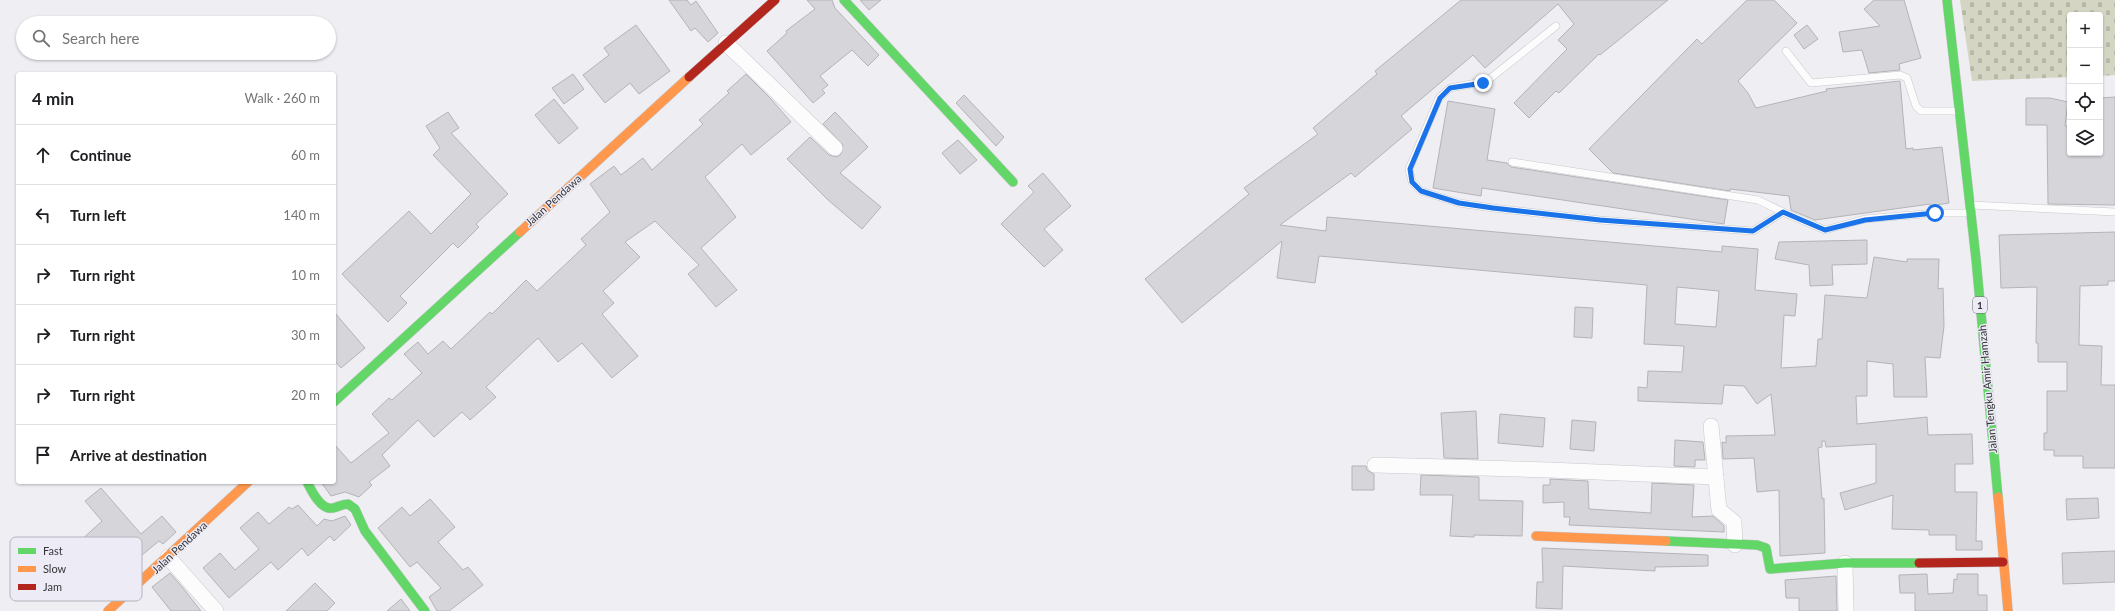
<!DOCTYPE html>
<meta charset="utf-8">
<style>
:root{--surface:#fff;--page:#f2f2f2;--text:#202124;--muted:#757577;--line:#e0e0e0}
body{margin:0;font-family:Lato,sans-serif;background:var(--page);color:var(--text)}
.controls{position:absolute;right:12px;top:12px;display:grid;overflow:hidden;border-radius:4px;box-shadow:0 1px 3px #0004}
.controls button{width:36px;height:36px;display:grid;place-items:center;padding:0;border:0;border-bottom:1px solid var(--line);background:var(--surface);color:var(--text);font:20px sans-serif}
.stop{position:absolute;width:12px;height:12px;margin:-9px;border:3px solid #1a73e8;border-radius:50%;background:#fff}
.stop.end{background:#1a73e8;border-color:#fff;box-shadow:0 1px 4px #0008}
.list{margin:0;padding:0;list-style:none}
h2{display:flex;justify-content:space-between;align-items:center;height:52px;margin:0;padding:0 16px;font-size:17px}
h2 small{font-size:13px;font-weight:400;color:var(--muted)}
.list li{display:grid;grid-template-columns:26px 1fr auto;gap:12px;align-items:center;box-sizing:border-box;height:60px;padding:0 16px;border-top:1px solid var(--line)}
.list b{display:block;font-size:15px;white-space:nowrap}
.list em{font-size:13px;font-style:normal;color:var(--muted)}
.icon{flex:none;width:22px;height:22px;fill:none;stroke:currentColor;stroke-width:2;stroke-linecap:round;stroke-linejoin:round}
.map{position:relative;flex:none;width:2115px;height:611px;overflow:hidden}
.search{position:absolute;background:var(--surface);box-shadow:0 1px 3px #0004;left:16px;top:16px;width:320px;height:44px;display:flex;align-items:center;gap:10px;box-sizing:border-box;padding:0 14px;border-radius:22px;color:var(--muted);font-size:15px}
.panel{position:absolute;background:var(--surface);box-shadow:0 1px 3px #0004;left:16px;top:72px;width:320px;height:412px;border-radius:4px}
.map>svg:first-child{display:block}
</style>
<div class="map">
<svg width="2115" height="611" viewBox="0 0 2115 611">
<defs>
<pattern id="cemetery-stones" width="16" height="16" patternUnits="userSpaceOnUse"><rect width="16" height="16" fill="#d4d6c3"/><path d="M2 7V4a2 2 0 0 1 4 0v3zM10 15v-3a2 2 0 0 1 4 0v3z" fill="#b7b8a8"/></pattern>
</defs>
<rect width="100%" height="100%" fill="#eeeef3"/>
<polygon fill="url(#cemetery-stones)" points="1960,0 2115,0 2115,75 2100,76 2100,15 2070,15 2070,77 1972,81"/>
<g fill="#d6d6da" stroke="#b4b4b8" fill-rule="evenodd">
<polygon points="669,0 687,0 691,5 696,1 718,33 708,42 695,28 691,31"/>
<polygon points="807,0 832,0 835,8 879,55 868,66 852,50 820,76 828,85 822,90 825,93 813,103 767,51 787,33 786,31 815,9"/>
<polygon points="860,0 881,0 869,10"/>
<path d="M1461 0H1668L1600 55 1599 54 1559 93 1556 91 1529 118 1514 103 1567 49 1558 40 1574 24 1558 4 1485 68 1473 55 1401 116 1412 129 1355 177 1351 173 1280 225 1326 231 1327 217 1722 252V246L1758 249 1755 290 1797 294 1795 316 1784 315 1781 368 1816 366 1818 339H1822L1825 295 1867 298 1874 257 1907 262V259H1939L1938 289 1943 288 1944 326 1940 358 1925 357 1927 397H1894L1893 364 1867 361V396H1856L1857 424 1927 417 1928 435 1972 434 1973 464H1955V492H1977L1976 541H1982V550H1956V535H1929V530L1892 529 1893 495 1845 510 1840 493 1876 483V444L1826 447 1825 441H1822V447L1818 448 1822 499 1824 498 1825 553 1780 556 1779 490 1757 492 1754 458 1723 459 1722 442 1726 443V436L1775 435 1771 394 1757 404 1744 386 1724 385 1722 404 1638 401V387L1647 388 1648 371 1682 372 1684 346 1644 344 1647 285 1319 256 1315 283 1277 278 1282 241 1182 323 1145 279 1249 194 1244 188 1318 134 1313 128 1377 74 1375 71ZM1677 287 1719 291 1716 327 1675 324Z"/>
<polygon points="1747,0 1774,0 1797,23 1738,81 1748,93 1756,108 1827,91 1826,89 1900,81 1906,149 1913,148 1913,150 1942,147 1949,203 1930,206 1930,204 1815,220 1791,210 1789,196 1730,189 1730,191 1613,173 1589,149 1697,39 1702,44"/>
<polygon points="1874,0 1904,0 1921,58 1899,64 1900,70 1869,73 1862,50 1843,52 1839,32 1880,26 1864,9"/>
<polygon points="636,25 670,71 639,94 630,83 605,103 583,75 609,55 604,48"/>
<polygon points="1807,25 1818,39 1804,49 1794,35"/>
<polygon points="573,74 584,89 564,104 552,88"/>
<polygon points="746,74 771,99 791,122 751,155 742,144 705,177 736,217 701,248 737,290 716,307 688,274 699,265 655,221 625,242 640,257 603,291 614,303 602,314 638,356 612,378 582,343 558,362 538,338 486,387 496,397 470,420 462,412 434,437 418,420 382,455 390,466 369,482 372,485 359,497 345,492 331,496 321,482 334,482 334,444 351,463 389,433 372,414 389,398 392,400 422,373 404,354 418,342 428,354 443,341 451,349 490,312 492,314 526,280 537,291 586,245 581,239 610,212 590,184 614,166 621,175 643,158 652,170 703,124 699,120 729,93 727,91"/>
<polygon points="964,95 1004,137 996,146 956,103"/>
<polygon points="2115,97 2115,205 2048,204 2047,125 2026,125 2026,98 2050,98 2068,102 2065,126 2067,126 2070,153 2100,153 2100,98"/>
<polygon points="554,99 578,128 559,144 535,115"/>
<polygon points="1448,101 1495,109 1487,160 1507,163 1511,167 1728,200 1724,224 1482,188 1481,196 1433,188"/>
<polygon points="448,112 459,128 451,133 508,194 476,224 479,227 458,248 453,243 400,296 407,303 388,322 342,274 409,211 431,234 471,194 433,155 440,148 426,126"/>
<polygon points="835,112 868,147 840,173 881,207 862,229 827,199 787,159 810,137 829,155 837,157 841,154 843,145 823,124"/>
<polygon points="958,140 977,160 960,174 942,153"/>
<polygon points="1043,173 1071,206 1044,229 1063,250 1044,267 1001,224 1034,192 1028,186"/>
<polygon points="2115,232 2115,281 2108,281 2108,285 2080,286 2079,345 2102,346 2101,385 2115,385 2115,468 2083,468 2083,456 2054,456 2054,450 2044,450 2044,433 2047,433 2047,391 2067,391 2067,362 2038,362 2038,343 2036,343 2037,287 2001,288 1999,235"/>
<polygon points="1867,240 1867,264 1832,265 1833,285 1810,286 1809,265 1775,259 1779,242"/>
<polygon points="1575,307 1593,308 1592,338 1574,337"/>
<polygon points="334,312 365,348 341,368 334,360"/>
<polygon points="1476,411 1478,459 1444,458 1441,413"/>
<polygon points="1500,414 1545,418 1543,447 1498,443"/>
<polygon points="1572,420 1596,422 1594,451 1570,449"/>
<polygon points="1675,440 1703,442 1705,460 1695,460 1695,467 1674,466"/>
<polygon points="1352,466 1366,466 1367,470 1374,474 1374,490 1352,490"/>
<polygon points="1421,475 1479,477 1479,500 1523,501 1522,536 1474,535 1474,537 1450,536 1453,495 1420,495"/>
<polygon points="1550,479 1588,481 1589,509 1651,513 1652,483 1694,485 1692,517 1713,516 1724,526 1724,532 1569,525 1570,517 1564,517 1564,502 1543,503 1543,485 1550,485"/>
<polygon points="101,488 141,534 162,516 176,532 163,544 159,541 131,564 136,569 118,586 79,542 102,521 85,501"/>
<polygon points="2098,498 2099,518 2067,520 2066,499"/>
<polygon points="430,499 455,527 438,542 463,570 468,567 483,585 449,611 437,611 429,597 441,588 417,562 410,567 378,528 402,507 410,516"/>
<polygon points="298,505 317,526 324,519 332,521 345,516 351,525 334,541 330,536 308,556 302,548 278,570 271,562 229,598 203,568 220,553 235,570 259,549 240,528 258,512 269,524 289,507 292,509"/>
<polygon points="1542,548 1708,555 1708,566 1655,567 1655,571 1563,566 1562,609 1536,608 1537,582 1543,582"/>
<polygon points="2115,551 2115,582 2063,584 2062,553"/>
<polygon points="170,573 183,588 201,611 171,611 152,587"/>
<polygon points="1927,574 1928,594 1953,593 1954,579 1957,580 1957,574 1978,574 1978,595 1987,595 1987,611 1915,611 1915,593 1900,593 1899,575"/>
<polygon points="1836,576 1837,611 1799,611 1799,598 1786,598 1785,580"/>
<polygon points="315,583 335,603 327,611 286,611"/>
<polygon points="401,599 410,611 387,611"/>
</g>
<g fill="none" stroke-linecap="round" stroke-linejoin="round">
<defs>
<g id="lane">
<polyline points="1556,26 1487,81 1450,88 1439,98 1409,169 1412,182 1421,191 1459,203 1493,208 1600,220 1753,231 1783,212 1825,230 1865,219 1935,213 1969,213"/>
<polyline points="1786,51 1811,83 1900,75 1907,78 1916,106 1921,111 1958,111"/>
<polyline points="1512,162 1758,200 1783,212"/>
<polyline points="1971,205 2115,212"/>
</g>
<g id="street">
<polyline points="726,43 835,148"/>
<polyline points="1711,426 1719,510 1734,522 1735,545"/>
<polyline points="1375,465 1549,470 1716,477"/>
<polyline points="168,557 216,611"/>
<polyline points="1845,563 1846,611"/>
</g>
<g id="fast">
<polyline points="844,0 1013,182"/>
<polyline points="1947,0 1976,259 1998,497"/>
<polyline points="334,402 520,232"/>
<path d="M307 482C311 490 321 511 333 508 338 507 342 504 348 504L355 509 365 531 425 611"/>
<polyline points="1666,541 1757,545 1766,548 1770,569 1845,563 1919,563"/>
</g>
<g id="slow">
<polyline points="520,232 689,77"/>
<polyline points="1998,497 2008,611"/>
<polyline points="1536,536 1666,541"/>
<polyline points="108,611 248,482"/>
</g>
<g id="jam">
<polyline points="689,77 775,0"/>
<polyline points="1919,563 2003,562"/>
</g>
</defs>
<use href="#lane" stroke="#c8c8cc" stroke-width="8"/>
<use href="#street" stroke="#c8c8cc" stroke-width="16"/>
<use href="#fast" stroke="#c8c8cc" stroke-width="10"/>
<use href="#slow" stroke="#c8c8cc" stroke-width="10"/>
<use href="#jam" stroke="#c8c8cc" stroke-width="10"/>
<use href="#lane" stroke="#fcfcfd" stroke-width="7"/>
<use href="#street" stroke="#fcfcfd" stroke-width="15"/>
<use href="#fast" stroke="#63d668" stroke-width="9"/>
<use href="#slow" stroke="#ff974d" stroke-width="9"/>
<use href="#jam" stroke="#b3261e" stroke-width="9"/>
</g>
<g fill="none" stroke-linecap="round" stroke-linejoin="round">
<polyline stroke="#1a73e8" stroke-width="5" points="1483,83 1450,88 1440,98 1410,169 1412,182 1421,191 1459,203 1493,208 1600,220 1753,231 1783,212 1825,230 1865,220 1935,213"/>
</g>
<g text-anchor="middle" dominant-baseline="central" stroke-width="3" stroke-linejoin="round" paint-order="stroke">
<rect fill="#ecebf6" stroke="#6c6b71" stroke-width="1" x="1973" y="297" width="14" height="16" rx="3"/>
<g font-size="10" font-weight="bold" fill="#353438">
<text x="1980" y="305">1</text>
</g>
<g font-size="11" fill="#353438" stroke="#ecebf6">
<text transform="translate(553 200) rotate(-42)">Jalan Pendawa</text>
<text transform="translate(1987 389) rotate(-95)">Jalan Tengku Amir Hamzah</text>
<text transform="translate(179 547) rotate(-43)">Jalan Pendawa</text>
</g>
</g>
<rect x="10" y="537" width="132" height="64" rx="6" fill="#ecebf6" stroke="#b5b4bd" stroke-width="1"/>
<rect x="18" y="548" width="18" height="6" fill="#63d668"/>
<rect x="18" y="566" width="18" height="6" fill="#ff974d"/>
<rect x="18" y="584" width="18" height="6" fill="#b3261e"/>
<g font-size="11" fill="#353438">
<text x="43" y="555">Fast</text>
<text x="43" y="573">Slow</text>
<text x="43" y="591">Jam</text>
</g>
</svg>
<div class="controls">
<button>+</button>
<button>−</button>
<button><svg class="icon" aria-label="locate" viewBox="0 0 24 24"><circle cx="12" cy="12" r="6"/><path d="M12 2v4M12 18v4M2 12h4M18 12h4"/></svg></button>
<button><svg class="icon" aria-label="layers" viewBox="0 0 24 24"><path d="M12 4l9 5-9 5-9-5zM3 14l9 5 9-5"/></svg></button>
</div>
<div class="stop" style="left:1935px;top:213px"></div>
<div class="stop end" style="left:1483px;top:83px"></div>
<div class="search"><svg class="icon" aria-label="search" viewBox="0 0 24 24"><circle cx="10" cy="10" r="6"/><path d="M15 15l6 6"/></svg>Search here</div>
<section class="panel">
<h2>4 min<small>Walk · 260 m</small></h2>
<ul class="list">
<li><svg class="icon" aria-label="ahead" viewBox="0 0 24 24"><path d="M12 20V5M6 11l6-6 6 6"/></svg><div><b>Continue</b></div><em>60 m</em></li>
<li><svg class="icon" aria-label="left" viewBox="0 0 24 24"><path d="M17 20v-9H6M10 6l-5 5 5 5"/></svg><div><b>Turn left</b></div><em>140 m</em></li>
<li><svg class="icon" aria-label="right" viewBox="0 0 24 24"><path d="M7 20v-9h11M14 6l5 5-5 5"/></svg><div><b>Turn right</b></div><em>10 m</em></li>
<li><svg class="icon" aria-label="right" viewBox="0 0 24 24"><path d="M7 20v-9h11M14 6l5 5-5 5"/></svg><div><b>Turn right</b></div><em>30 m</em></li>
<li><svg class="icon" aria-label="right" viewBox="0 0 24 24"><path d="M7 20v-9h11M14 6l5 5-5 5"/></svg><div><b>Turn right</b></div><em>20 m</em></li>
<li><svg class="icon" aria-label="arrive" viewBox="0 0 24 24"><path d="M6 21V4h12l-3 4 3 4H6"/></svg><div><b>Arrive at destination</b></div></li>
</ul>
</section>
</div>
